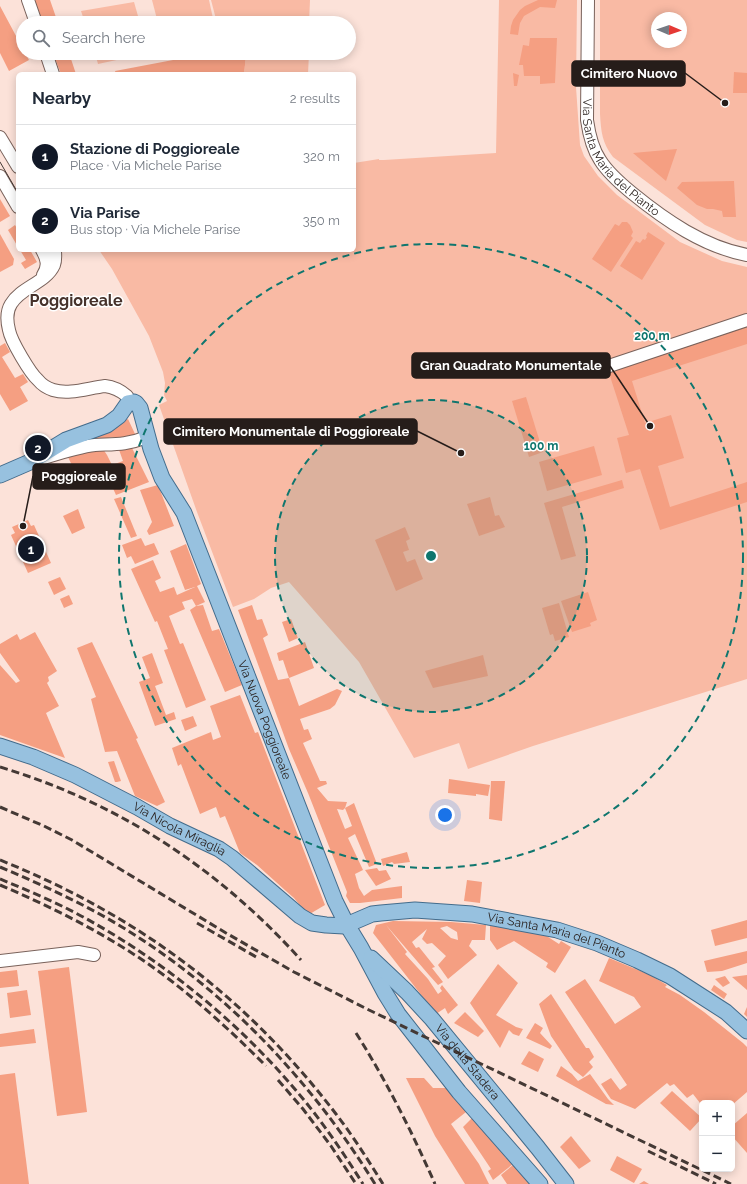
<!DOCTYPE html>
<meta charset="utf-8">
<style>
:root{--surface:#fff;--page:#f6f6f7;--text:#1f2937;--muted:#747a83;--line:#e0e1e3;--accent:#111827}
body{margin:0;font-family:Raleway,sans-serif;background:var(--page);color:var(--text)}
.controls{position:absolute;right:12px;bottom:12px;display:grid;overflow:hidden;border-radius:6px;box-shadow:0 2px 10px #0003}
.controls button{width:36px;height:36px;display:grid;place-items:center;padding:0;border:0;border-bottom:1px solid var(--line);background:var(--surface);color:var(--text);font:20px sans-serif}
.compass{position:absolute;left:651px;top:12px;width:36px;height:36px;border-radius:50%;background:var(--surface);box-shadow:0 2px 10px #0003;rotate:92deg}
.you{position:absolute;left:445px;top:815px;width:14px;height:14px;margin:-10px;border:3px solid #fff;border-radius:50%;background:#1a73e8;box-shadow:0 0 0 6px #1a73e833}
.badge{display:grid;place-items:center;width:26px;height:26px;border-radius:50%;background:var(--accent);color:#fff;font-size:13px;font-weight:700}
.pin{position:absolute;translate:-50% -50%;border:2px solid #fff;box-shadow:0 1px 4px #0006}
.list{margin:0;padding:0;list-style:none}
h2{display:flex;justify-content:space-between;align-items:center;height:52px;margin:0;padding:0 16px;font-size:17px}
h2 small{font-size:13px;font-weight:400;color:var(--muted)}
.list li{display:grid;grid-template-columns:26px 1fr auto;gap:12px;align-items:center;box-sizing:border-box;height:64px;padding:0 16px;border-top:1px solid var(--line)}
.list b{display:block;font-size:15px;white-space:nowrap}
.list p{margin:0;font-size:13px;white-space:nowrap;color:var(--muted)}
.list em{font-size:13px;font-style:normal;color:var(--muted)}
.icon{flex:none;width:22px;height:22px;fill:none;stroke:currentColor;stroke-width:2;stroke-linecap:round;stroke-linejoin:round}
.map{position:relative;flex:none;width:747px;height:1184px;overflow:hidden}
.search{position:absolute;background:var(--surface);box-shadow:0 2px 10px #0003;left:16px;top:16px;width:340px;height:44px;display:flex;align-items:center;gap:10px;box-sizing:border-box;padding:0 14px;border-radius:22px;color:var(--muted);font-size:15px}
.panel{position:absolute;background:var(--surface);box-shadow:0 2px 10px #0003;left:16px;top:72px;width:340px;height:180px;border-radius:6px}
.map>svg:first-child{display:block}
</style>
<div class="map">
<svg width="747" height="1184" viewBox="0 0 747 1184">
<rect width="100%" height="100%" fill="#fce2d9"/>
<g fill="#f9baa4" fill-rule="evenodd">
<polygon points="152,0 209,0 214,23 158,23"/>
<polygon points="211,0 310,0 309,23 217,23"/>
<polygon points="499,0 577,0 576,87 580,145 584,156 598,176 617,195 680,242 722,261 747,267 747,679 533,746 468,769 459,743 414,758 359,662 289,582 271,588 254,599 233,607 197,512 159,405 167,401 164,395 165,383 163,372 149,336 112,269 99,250 354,250 354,163 379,159 379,160 384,160 496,153"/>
<path d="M600 0H747V242L737 240 705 225 613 157C602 143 601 131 600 114ZM657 18H681V42H657Z"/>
<polygon points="134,2 140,23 85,23 81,11"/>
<polygon points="95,53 149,53 98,64"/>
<polygon points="244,53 309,53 308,74 244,74 246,56"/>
</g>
<g fill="#f59f82" fill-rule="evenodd">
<polygon points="36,0 50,0 58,23 42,23 34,1"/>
<polygon points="538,0 557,0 555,8 540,7 524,16 520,23 518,35 510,34 511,26 513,20 520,10 525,6"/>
<polygon points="0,6 23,49 23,53 25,53 29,60 9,71 0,53"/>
<polygon points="530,38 557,38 555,83 540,84 540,76 524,76 523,65 519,65 523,45 529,46"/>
<polygon points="53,53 69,53 76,74 61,74"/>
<polygon points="210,53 244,53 246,56 244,74 116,74 115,71"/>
<polygon points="734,72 747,73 747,93 733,93"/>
<polygon points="513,73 519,75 517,86 514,86"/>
<polygon points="677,149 666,181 633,153"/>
<polygon points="734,181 736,217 723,217 722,211 713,209 707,209 697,205 677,188 682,182"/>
<polygon points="0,199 10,216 0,222"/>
<polygon points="622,222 627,222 630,225 633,232 631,236 633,238 611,272 592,259 615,224 619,226"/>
<polygon points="15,225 18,230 18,247 8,230"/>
<polygon points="648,232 665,243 642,280 620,266 636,241 640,243 643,239 645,240 647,237 646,236"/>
<polygon points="0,234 14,259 13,265 0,272"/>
<polygon points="20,250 30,250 37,262 25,269 21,263 26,260"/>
<polygon points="747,325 747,344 632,381 645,423 671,415 684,458 658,466 670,507 747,482 747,502 660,530 640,469 626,473 617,438 629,435 608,370"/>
<polygon points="5,343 10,352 2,357 15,378 23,374 28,382 20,387 28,401 10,411 0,394 0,346"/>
<polygon points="526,397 543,452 529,457 512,401"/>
<polygon points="128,419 135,434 128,437 112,437 92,442 90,436 110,430"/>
<polygon points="594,446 602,475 547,491 539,462"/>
<polygon points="118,447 132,448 149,482 116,495 111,484 114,482 108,467 78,478 68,457 80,451 103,449 107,455 112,465 123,461"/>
<polygon points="622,480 624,488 562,507 576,556 561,560 544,503"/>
<polygon points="158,485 174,526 149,535 147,531 152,522 140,490"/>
<polygon points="121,497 137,536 131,538 114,499"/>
<polygon points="490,497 495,516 499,515 505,527 479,536 467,504"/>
<polygon points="78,509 85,528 72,534 63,516"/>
<polygon points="28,520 31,526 34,525 51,563 28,573 11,535 15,533 12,527"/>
<polygon points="405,527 410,539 406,541 409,550 403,552 407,562 415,559 423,579 396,591 375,540"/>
<polygon points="141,538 145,546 154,543 159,554 135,564 131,556 127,558 122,545"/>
<polygon points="186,544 201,584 197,586 205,602 196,606 192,599 182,602 185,609 169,616 180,644 183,643 206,700 186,708 164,650 168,649 157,621 155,622 131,569 153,560 161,578 155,581 160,592 174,587 177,595 195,587 185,590 170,551"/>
<polygon points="60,577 66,589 54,595 48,582"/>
<polygon points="588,592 597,620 590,623 591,626 572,632 561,601"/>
<polygon points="69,595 73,604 64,608 60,599"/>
<polygon points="559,603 569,637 555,641 553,634 550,635 542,608"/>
<polygon points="203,605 212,631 219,629 242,685 225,692 190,610 196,606"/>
<polygon points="252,605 257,620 262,619 268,635 263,638 278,680 289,678 299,706 337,689 342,691 335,705 330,709 300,719 304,730 308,729 312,739 303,743 320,781 326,781 327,784 317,788 328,801 347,802 345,808 343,810 337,809 345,829 352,826 345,808 354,803 377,864 369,867 355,834 348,838 363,870 355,874 359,888 364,896 372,890 402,886 402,898 360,903 350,903 346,896 347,892 308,793 289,749 238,610"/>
<polygon points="291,619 298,638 289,642 282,622"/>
<polygon points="35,632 57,671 48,677 49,681 47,683 59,706 46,713 65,758 0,735 0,665 16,683 20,681 0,653 0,644 17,634 20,640"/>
<polygon points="92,642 138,738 136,739 165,802 157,806 135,796 117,751 105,752 91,699 96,697 77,648"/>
<polygon points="305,642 314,668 289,678 283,660 279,661 277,653"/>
<polygon points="152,653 163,683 155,686 166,715 174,712 176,719 155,726 139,682 150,678 142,657"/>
<polygon points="483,655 488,676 433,688 425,671"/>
<polygon points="240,695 255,733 258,732 325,905 308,915 294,898 286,891 257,865 240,853 225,816 220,818 216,807 200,814 181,764 178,766 172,748 211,732 213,740 221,737 210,706"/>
<polygon points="193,716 197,726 185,731 181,720"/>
<polygon points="114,761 121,781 117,782 115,782 108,762"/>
<polygon points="449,779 490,785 488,796 476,794 476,796 448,793"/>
<polygon points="491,781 505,781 502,821 489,819"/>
<polygon points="407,852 410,862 394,864 392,862 383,866 381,859"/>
<polygon points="377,868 379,871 386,870 391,879 376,886 365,870"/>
<polygon points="467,880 482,882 480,903 464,901"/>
<polygon points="747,920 747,938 715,946 711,930"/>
<path d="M393 921 451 922 486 925 485 940H472L469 946 477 955 448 979 438 965 446 956 432 943 427 944 422 939 427 929 412 942 416 948 419 947 435 967 432 968 443 982 438 985 429 975 386 925 407 952 405 954 428 979 438 994 442 991 440 988 442 985 458 1005 448 1014 445 1008 436 1014 373 933 376 925ZM447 926 457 932 458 940 451 938 440 928Z"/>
<polygon points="490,925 545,935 559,944 561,941 571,947 555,973 546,967 548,963 514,941 497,950 490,940"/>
<polygon points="747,951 747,963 722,971 707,972 704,961"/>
<polygon points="609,958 650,975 667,985 665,987 680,995 704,1012 743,1043 747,1047 747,1092 732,1105 732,1103 706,1103 703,1100 700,1103 693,1094 687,1098 674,1084 670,1086 667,1083 635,1109 611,1099 601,1084 611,1078 620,1090 627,1085 565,992 585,979 615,1024 641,1007 634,997 599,981"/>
<polygon points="498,964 518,983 496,1015 516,1027 523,1029 519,1036 513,1034 509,1030 500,1048 470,1003"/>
<polygon points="69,967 87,1112 57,1116 38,971"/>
<polygon points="17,970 19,986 0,988 0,972"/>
<polygon points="747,975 747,990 732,977"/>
<polygon points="725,976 730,983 723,987 715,979"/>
<polygon points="714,985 727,994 724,999 711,990"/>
<polygon points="27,990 31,1015 10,1018 7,993"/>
<polygon points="551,994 586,1048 589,1048 594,1057 589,1062 593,1067 583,1077 574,1070 551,1036 539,1004"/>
<polygon points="747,1007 747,1017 744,1014"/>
<polygon points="465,1012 484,1031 478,1037 454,1023"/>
<polygon points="535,1023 543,1028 540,1033 552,1046 550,1049 526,1038"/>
<polygon points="34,1029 36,1043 0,1047 0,1034"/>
<polygon points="529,1051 544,1059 538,1072 521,1064"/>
<polygon points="561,1066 572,1074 578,1081 590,1074 608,1099 614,1105 606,1104 556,1076"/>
<polygon points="15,1073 29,1184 0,1184 0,1075"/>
<polygon points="406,1078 424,1078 433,1088 449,1088 471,1108 451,1124 479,1164 489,1184 465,1184 435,1136"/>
<polygon points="672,1091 702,1118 690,1131 660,1103"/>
<polygon points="747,1113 747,1153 732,1136 732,1126"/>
<polygon points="474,1116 506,1158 508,1155 513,1164 493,1180 488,1171 491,1169 463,1127"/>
<polygon points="571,1136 591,1161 579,1169 560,1147"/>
<polygon points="617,1156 642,1169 634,1183 610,1170"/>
<polygon points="514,1164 531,1184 507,1184 501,1175"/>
<polygon points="644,1181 649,1184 639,1184"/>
</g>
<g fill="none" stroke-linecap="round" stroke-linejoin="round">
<defs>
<g id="minor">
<polyline points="28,0 36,23"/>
<path id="s1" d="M588 0 587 120C589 134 592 148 600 160 608 173 621 184 632 193 665 220 704 247 747 255"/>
<polyline points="46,53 53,74"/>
<polyline points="0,137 18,167"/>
<polyline points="0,176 18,207"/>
<path d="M42 250C47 259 49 266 43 275"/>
<path d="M55 250C55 255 56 260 54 265 46 283 21 287 11 304 6 312 7 322 9 330 11 341 30 373 38 380 42 385 47 388 53 390 69 395 88 388 105 386 114 387 120 390 127 396"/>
<polyline points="606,367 747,320"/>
<path d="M44 458C60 453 78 447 95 445 113 444 127 445 144 438"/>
<polyline points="0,961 78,952 94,955"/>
</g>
<g id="major">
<path id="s2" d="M0 475 30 462 66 440 107 425 119 416 128 403 134 402 136 403 140 408 151 449 162 478 184 513 335 901 347 925 361 948 385 993 398 1014 459 1092 540 1184"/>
<path id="s3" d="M0 746 33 757 75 775 137 807 170 826 219 849 232 858 300 916 312 923 326 925 344 926 372 914 381 913 415 910 472 914 557 930 597 943 637 960 670 976 726 1012 747 1031"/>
<path id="s4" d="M371 958 407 992 432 1019 538 1148 566 1184"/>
</g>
</defs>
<use href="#minor" stroke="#79625b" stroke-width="14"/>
<use href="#major" stroke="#436c8c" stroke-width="17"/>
<use href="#minor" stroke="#fff" stroke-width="12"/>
<use href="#major" stroke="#97c1df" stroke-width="15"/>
<polyline stroke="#443935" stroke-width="1" points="0,162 18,193"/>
<g stroke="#443935" stroke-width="3" stroke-dasharray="8 4" stroke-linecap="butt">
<path d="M0 767C119 803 218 868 301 960"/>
<polyline points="0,807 44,826 72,840 226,933 294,972 369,1010 731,1184"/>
<path d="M0 860C137 915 246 996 336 1114 353 1136 368 1160 383 1184"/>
<path d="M0 867C40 884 80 902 117 924 224 988 310 1079 375 1184"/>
<path d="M0 879C29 891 58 903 85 918 170 965 247 1029 308 1105 328 1130 346 1157 363 1184"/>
<path d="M0 885C61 911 122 942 174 983 207 1009 237 1037 266 1066"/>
<polyline points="197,923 258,958"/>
<path d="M356 1033C387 1082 412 1132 435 1184"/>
<polyline points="278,1080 303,1109 331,1146 356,1184"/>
<polyline points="648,1151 716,1184"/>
</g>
</g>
<circle cx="431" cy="556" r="156" fill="#0f766e" fill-opacity=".12"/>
<g fill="none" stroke="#0f766e" stroke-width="2" stroke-dasharray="7 5">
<circle cx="431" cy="556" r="156"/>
<circle cx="431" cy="556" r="312"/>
</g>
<g text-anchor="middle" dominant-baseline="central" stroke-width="3" stroke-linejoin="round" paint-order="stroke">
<g font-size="12" fill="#261d1a" stroke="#fff">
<text stroke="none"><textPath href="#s1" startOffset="170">Via Santa Maria del Pianto</textPath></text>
<text stroke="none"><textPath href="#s2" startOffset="501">Via Nuova Poggioreale</textPath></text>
<text stroke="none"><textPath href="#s3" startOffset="198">Via Nicola Miraglia</textPath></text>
<text stroke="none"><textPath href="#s3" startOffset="612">Via Santa Maria del Pianto</textPath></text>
<text stroke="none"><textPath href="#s4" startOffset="142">Via della Stadera</textPath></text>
</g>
<g font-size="16" font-weight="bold" fill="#46322b" stroke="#fff">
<text x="76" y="300">Poggioreale</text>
</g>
</g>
<circle cx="431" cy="556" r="6" fill="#0f766e" stroke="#fff" stroke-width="2"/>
<g font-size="12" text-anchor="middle" font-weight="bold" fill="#0f766e" stroke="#fff" stroke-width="3" stroke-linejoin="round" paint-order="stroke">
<text x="652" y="340">200 m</text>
<text x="541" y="450">100 m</text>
</g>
<path fill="none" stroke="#261d1a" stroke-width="1.5" d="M725 103L685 73M650 426L610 366M461 453L417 431M23 526L33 476"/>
<g fill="#261d1a" stroke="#fff" stroke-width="1.5">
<circle cx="725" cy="103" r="4"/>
<circle cx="650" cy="426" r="4"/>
<circle cx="461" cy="453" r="4"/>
<circle cx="23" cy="526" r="4"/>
</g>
<g fill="#261d1a" stroke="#261d1a" stroke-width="1.5">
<rect x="572" y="61" width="113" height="25" rx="4"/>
<rect x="412" y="353" width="198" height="25" rx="4"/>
<rect x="164" y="419" width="253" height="25" rx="4"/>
<rect x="33" y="464" width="92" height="25" rx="4"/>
</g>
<g font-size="13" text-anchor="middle" font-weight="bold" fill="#fff">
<text x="629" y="78">Cimitero Nuovo</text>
<text x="511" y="370">Gran Quadrato Monumentale</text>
<text x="291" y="436">Cimitero Monumentale di Poggioreale</text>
<text x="79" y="481">Poggioreale</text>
</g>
</svg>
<div class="controls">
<button>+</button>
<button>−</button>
</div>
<svg class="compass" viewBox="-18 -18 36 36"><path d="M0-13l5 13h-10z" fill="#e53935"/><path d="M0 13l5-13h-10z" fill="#747a83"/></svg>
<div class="you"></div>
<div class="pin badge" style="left:31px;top:549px">1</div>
<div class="pin badge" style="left:38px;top:448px">2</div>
<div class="search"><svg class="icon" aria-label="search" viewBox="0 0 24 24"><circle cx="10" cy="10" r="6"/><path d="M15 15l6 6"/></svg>Search here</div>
<section class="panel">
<h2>Nearby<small>2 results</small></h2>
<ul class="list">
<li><span class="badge">1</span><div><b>Stazione di Poggioreale</b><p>Place · Via Michele Parise</p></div><em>320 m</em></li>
<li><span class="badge">2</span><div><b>Via Parise</b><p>Bus stop · Via Michele Parise</p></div><em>350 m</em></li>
</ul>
</section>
</div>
